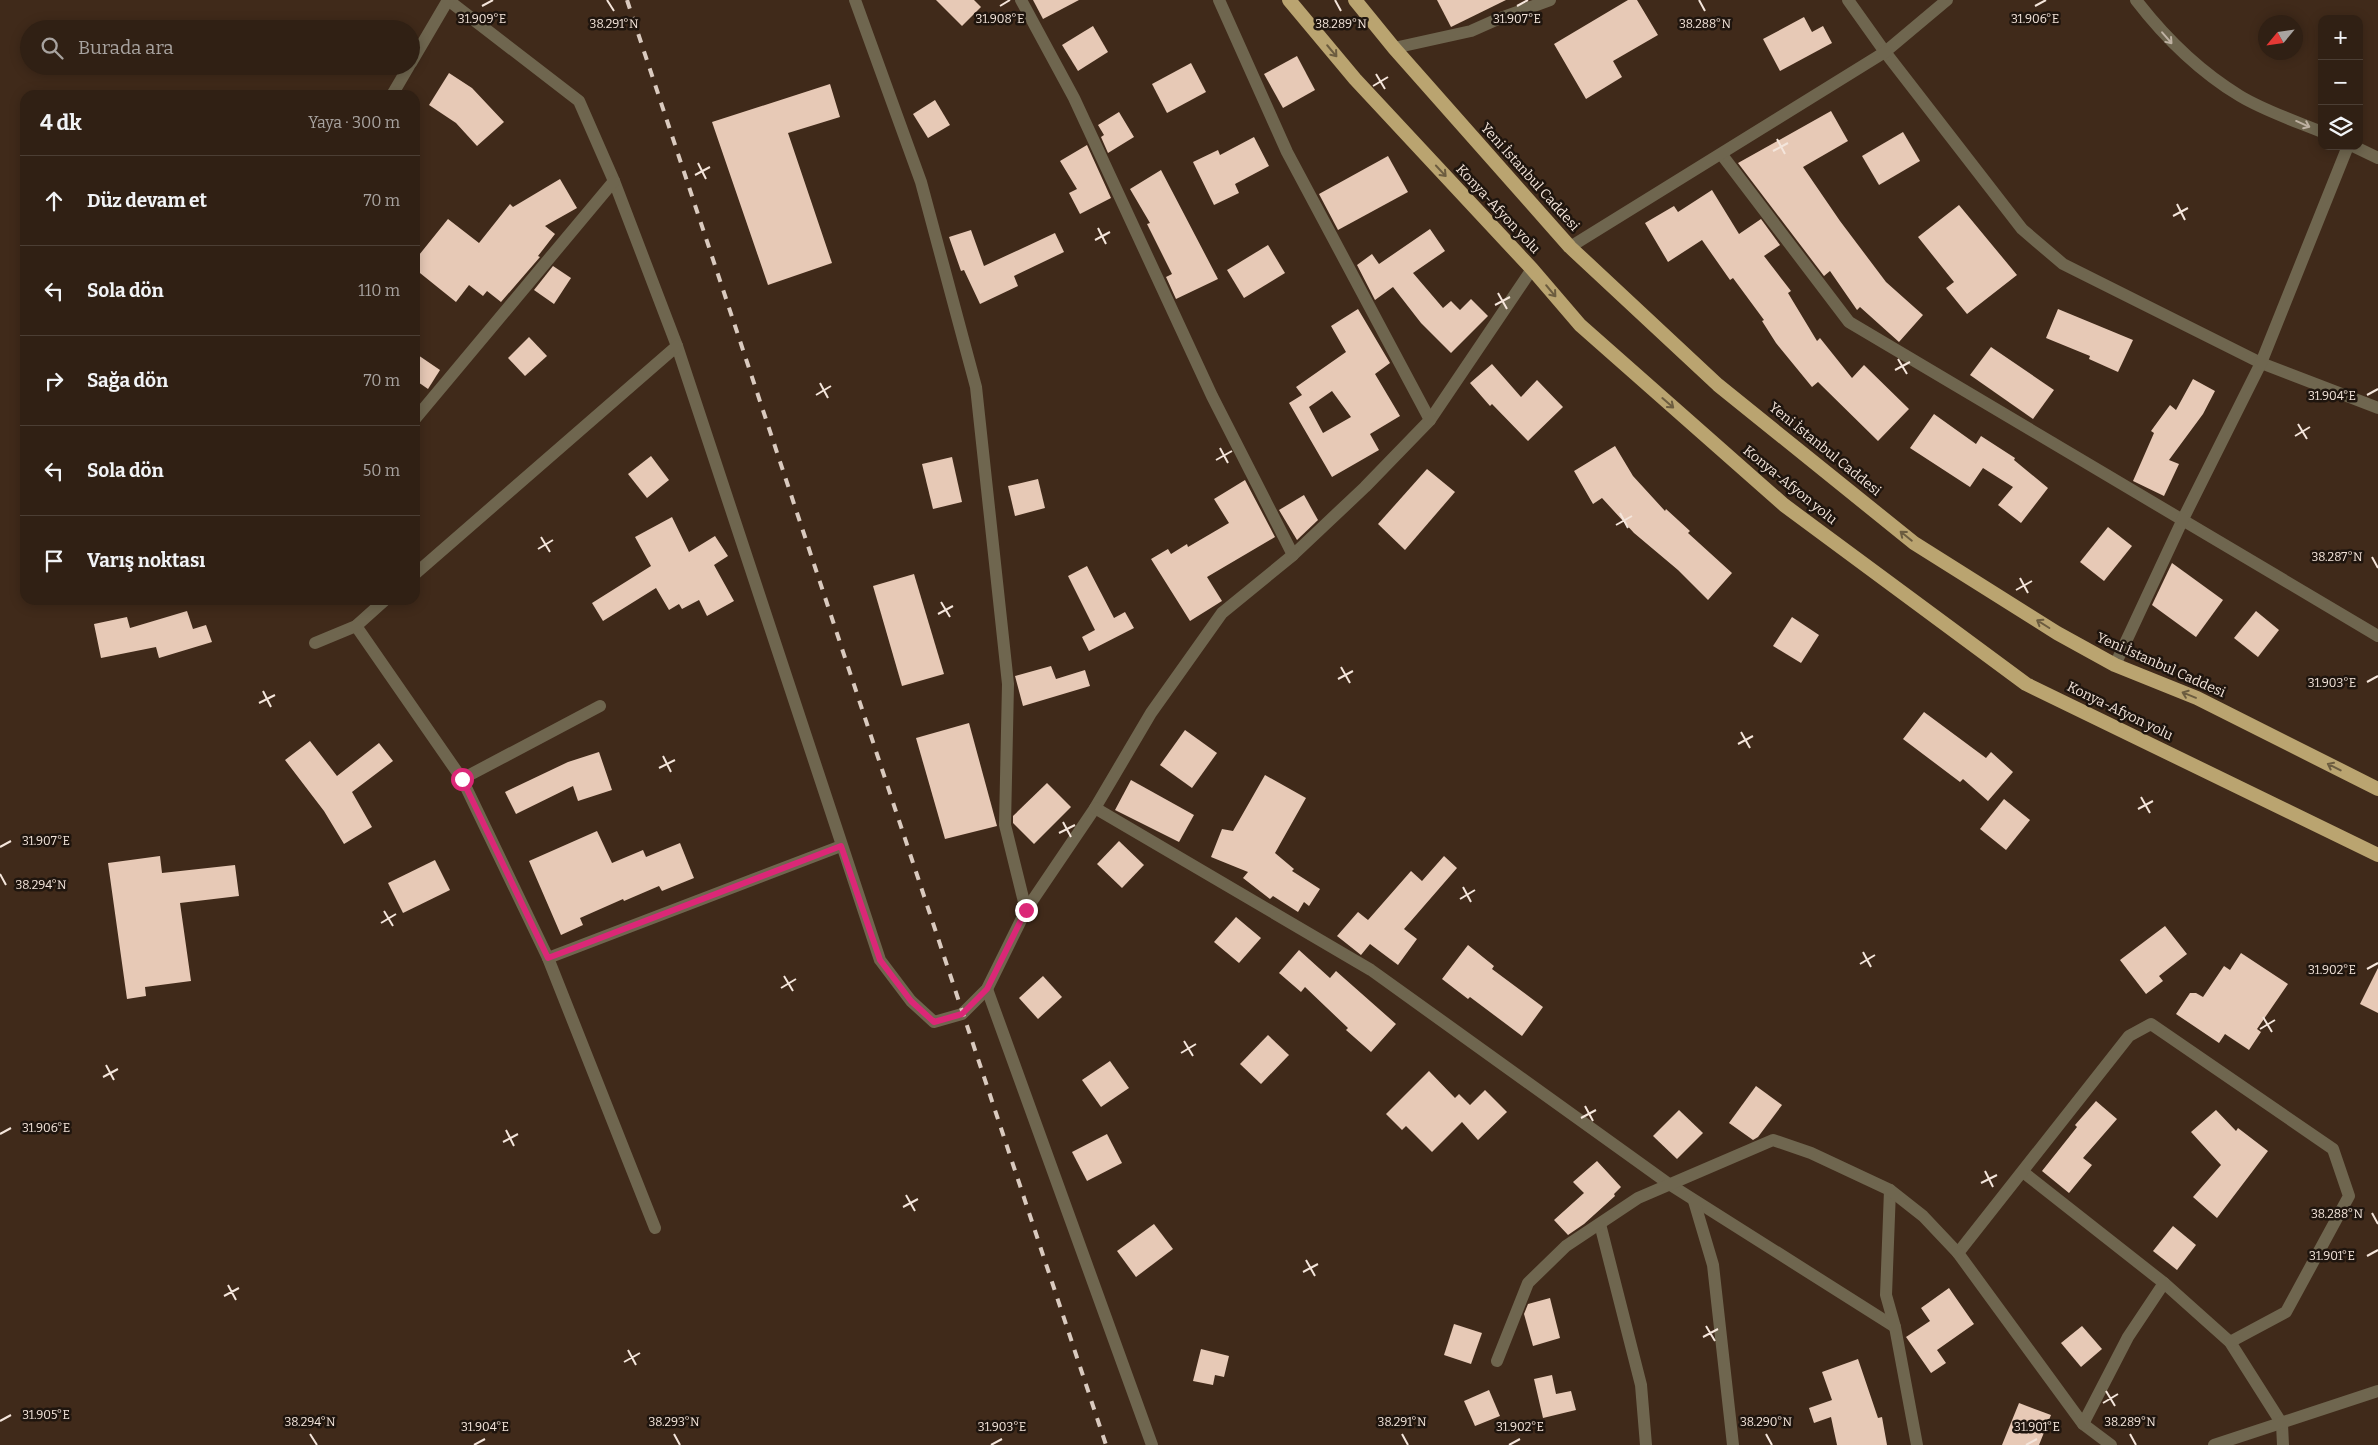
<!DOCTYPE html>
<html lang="tr">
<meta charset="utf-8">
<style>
:root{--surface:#302014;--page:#3c2d22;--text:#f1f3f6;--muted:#a8a3a0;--line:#4b3e34}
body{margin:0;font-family:Bitter,serif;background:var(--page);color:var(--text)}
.controls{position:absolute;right:15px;top:15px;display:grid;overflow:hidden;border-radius:10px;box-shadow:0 2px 12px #0003}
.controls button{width:45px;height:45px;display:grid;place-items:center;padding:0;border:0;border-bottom:1px solid var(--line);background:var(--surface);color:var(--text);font:25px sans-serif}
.compass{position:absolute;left:2258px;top:15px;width:45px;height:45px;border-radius:50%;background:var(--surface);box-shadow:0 2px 12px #0003;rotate:241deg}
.stop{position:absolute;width:15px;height:15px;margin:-11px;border:4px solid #db2777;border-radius:50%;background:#fff}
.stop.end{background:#db2777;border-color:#fff;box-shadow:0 1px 5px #0008}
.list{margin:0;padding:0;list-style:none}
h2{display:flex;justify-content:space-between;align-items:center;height:65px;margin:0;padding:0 20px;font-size:21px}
h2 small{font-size:16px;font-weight:400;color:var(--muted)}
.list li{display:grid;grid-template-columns:32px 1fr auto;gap:15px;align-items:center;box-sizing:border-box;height:90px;padding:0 20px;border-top:1px solid var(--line)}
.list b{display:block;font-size:19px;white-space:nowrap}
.list em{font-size:16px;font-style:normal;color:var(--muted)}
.icon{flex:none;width:28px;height:28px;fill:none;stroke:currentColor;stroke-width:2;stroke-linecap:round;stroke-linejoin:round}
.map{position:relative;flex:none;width:2378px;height:1445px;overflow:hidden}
.search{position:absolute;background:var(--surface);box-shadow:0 2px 12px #0003;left:20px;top:20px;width:400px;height:55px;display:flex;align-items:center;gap:12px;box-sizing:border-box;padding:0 18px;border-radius:28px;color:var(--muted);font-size:19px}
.panel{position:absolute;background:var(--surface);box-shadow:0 2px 12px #0003;left:20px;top:90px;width:400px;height:515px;border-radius:15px}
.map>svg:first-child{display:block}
</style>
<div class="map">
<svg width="2378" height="1445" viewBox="0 0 2378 1445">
<rect width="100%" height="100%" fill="#402a1a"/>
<g fill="#e7c9b6" fill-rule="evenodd">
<polygon points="936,0 974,0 981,7 962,26"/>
<polygon points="1033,0 1079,0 1043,19"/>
<polygon points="1437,0 1506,0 1451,27"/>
<polygon points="1628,0 1637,0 1658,35 1613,61 1622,77 1586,99 1554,44"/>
<polygon points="1804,17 1812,32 1823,26 1832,43 1780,71 1763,39"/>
<polygon points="1093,26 1108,52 1078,71 1062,45"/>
<polygon points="1297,56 1315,90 1283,108 1264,74"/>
<polygon points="1191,63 1206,92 1167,113 1152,84"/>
<polygon points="449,73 472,88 504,122 477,146 456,123 429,105"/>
<polygon points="830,84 840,117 788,133 832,263 768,285 712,122"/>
<polygon points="935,100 950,125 928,138 913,114"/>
<polygon points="1831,111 1848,141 1803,167 1840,221 1886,282 1923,315 1899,342 1860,307 1857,310 1830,271 1824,276 1738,163"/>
<polygon points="1119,112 1134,137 1108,153 1101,137 1104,135 1098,125"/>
<polygon points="1903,132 1920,161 1879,185 1862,156"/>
<polygon points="1254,137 1269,166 1235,184 1239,193 1214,205 1193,162 1218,150 1220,155"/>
<polygon points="1087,145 1111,198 1080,214 1069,193 1077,189 1060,161"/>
<polygon points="1388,156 1408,192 1338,230 1319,194"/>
<polygon points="1161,170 1218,279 1176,299 1166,277 1172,274 1147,224 1150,223 1130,189"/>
<polygon points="560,179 577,208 545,226 555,234 538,256 540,257 501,302 487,291 483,296 469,285 456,302 415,269 415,260 448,219 479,243 510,204 513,207"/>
<polygon points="1712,190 1739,234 1761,219 1780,245 1764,256 1791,291 1788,293 1817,341 1820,338 1852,378 1864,365 1909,409 1878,441 1818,382 1812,387 1776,343 1762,321 1764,320 1733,278 1730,280 1702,240 1668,262 1645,223 1674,206 1678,212"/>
<polygon points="1959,205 2017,275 1967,314 1946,288 1954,282 1918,237"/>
<polygon points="1430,229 1445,251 1413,273 1443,308 1451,301 1460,310 1471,299 1488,316 1451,353 1421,323 1393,287 1375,300 1357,265 1372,254 1379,264"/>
<polygon points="971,230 984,266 1055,233 1064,252 1014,276 1018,286 980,304 964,270 961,271 949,237"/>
<polygon points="1268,245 1285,273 1244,298 1227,270"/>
<polygon points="553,266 571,278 554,304 534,290"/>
<path d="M1358 309 1390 363 1375 374 1400 416 1370 434 1379 450 1332 477 1289 403 1302 395 1296 387 1346 352 1331 326ZM1332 391 1351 417 1323 433 1309 407Z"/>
<polygon points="2058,309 2133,340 2118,372 2089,359 2090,356 2046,338"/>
<polygon points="529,337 547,356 525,376 508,358"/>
<polygon points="1991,347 2054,390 2033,419 1970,375"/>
<polygon points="415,353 440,370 428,389 415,380"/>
<polygon points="1492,364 1521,397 1537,380 1563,407 1528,441 1492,404 1490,406 1470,383"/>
<polygon points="2193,379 2215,391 2203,414 2169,460 2179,464 2164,496 2133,481 2154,433 2151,431 2170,405 2176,410"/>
<polygon points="1934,414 1976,444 1981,436 2015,458 2014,460 2048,488 2021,523 1998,505 2013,487 1983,468 1970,487 1910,448"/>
<polygon points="1615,446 1633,476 1665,511 1666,509 1690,531 1688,533 1732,573 1708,600 1678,570 1634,533 1602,498 1593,504 1574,471"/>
<polygon points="651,456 669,480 647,498 628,474"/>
<polygon points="952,457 962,502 933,509 922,464"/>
<polygon points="1427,469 1455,492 1405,550 1378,524"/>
<polygon points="1038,479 1045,508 1015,516 1008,486"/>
<polygon points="1245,480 1275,537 1207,577 1222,601 1190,621 1151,559 1168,549 1171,554 1187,544 1188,547 1229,523 1214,499"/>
<polygon points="1304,495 1318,520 1297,540 1279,510"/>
<polygon points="672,517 689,552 715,536 728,556 714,565 734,601 707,616 699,600 682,609 679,604 669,610 656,588 603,621 592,603 651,566 635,537"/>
<polygon points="2108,527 2132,546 2104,581 2080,562"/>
<polygon points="2172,563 2223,600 2196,637 2152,605"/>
<polygon points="1087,566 1114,618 1125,612 1134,628 1089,651 1082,637 1095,630 1068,576"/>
<polygon points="914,574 944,674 902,686 873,586"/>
<polygon points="187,611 193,629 206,625 212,642 159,658 156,647 101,658 94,624 127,617 130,628"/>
<polygon points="2256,611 2279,630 2258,657 2234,638"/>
<polygon points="1792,617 1819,635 1801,663 1773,646"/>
<polygon points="1051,666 1056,679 1085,670 1090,686 1023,706 1015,676"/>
<polygon points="1924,712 1986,758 1991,752 2013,772 1988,801 1963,779 1960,782 1903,739"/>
<polygon points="969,723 997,826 945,839 916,738"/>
<polygon points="1185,730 1217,753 1192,788 1160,765"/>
<polygon points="310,741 337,776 379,743 393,761 352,792 372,827 344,844 324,811 285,760"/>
<polygon points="599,752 612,790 578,801 573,786 516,814 505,792 568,762"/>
<polygon points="1265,775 1306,798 1275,853 1294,869 1292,871 1320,889 1309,906 1304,902 1298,912 1273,896 1270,899 1243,878 1248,872 1211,857 1222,829 1233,831"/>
<polygon points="1131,780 1194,815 1179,842 1115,810"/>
<polygon points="1047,783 1071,807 1034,844 1013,823 1013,816"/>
<polygon points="2004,799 2030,820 2006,850 1980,829"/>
<polygon points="597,831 612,863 643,850 646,857 680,843 694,878 662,891 659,886 624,901 623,899 580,918 583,925 561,935 529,861"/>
<polygon points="1119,841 1144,865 1122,888 1097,864"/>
<polygon points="160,856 162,873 235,865 239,896 180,903 191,981 145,987 146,996 127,999 108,863"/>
<polygon points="1444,856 1457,868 1404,929 1417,939 1398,965 1370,944 1361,955 1337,936 1358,912 1368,920 1411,871 1422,881"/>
<polygon points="435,860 450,890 403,913 388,883"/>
<polygon points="1236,917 1261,938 1239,963 1214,942"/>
<polygon points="2165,926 2187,954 2159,976 2163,981 2146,994 2120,960"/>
<polygon points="1468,945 1494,966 1492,969 1543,1007 1522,1036 1470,997 1468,999 1442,979"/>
<polygon points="1299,950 1330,978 1336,971 1396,1024 1371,1052 1346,1030 1348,1028 1305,987 1301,992 1279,973"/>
<polygon points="2241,953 2288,984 2257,1029 2261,1032 2249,1050 2225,1034 2219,1043 2176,1014 2190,993 2196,993 2203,997 2224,966 2230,970"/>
<polygon points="2378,968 2378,1013 2360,1004"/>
<polygon points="1043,976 1062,997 1038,1019 1019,998"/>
<polygon points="1268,1035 1289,1055 1261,1084 1240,1064"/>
<polygon points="1110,1061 1129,1088 1101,1107 1082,1080"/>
<polygon points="1429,1071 1455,1098 1459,1094 1470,1105 1485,1090 1507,1112 1478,1140 1462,1122 1432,1152 1406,1126 1402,1130 1386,1114"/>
<polygon points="1756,1086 1782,1105 1758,1137 1753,1140 1729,1123"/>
<polygon points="2096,1101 2117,1119 2083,1158 2092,1165 2069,1193 2042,1171 2077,1127 2075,1125"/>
<polygon points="1679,1110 1703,1133 1677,1159 1653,1136"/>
<polygon points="2216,1110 2236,1131 2238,1128 2268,1151 2217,1218 2193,1197 2221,1165 2191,1132"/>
<polygon points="1107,1134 1122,1163 1087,1181 1072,1152"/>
<polygon points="1597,1161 1621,1187 1614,1194 1615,1196 1584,1224 1568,1235 1554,1220 1584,1193 1573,1182"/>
<polygon points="1154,1224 1173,1249 1136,1277 1117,1251"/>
<polygon points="2173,1226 2196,1245 2177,1270 2153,1251"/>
<polygon points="1949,1288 1974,1324 1937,1350 1946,1363 1931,1373 1906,1337 1930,1321 1921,1308"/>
<polygon points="1550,1298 1560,1338 1533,1346 1524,1314 1528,1304"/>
<polygon points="1454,1324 1482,1333 1471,1364 1444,1355"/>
<polygon points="2082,1326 2102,1349 2081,1367 2061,1343"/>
<polygon points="1201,1349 1229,1356 1224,1377 1215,1375 1213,1385 1193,1381"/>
<polygon points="1858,1359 1878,1418 1882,1417 1887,1445 1837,1445 1831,1417 1814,1423 1809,1408 1832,1400 1822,1372"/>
<polygon points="1552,1375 1556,1394 1571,1391 1576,1410 1543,1418 1534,1379"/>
<polygon points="1489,1390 1500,1416 1475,1426 1464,1401"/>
<polygon points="2019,1403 2051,1415 2039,1445 2002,1445"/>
</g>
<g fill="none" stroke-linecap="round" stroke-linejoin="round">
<g stroke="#6f664f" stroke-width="12">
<polyline points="448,0 579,101 614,181 677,346 880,960 911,1001 934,1022 962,1014 987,989 1026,910 1095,808 1151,713 1222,613 1293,555 1365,487 1430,420 1532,269"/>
<polyline points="855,0 921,182 976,387 1008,684 1005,825 1026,910"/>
<polyline points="1021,0 1074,98 1212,396 1293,555"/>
<polyline points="1219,0 1287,152 1430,420"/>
<polyline points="1848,0 1885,52 2022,229 2063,264 2261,363 2378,408"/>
<polyline points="1394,48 1471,31 1498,19 1550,0"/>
<polyline points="411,63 448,0"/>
<polyline points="392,95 409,66"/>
<polyline points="1722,155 1849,322 2378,636"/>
<polyline points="1570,247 1885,52 1947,0"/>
<polyline points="415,419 614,181"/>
<polyline points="415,574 677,346"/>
<polyline points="356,626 462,779 548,958 655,1228"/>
<polyline points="315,643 356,626 385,600"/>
<polyline points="2115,665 2183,519 2261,363 2348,146"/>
<polyline points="462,779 600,706"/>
<polyline points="1095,808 1371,970 1669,1184 1895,1327"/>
<polyline points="548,958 841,846"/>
<polyline points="987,989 1152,1445"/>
<polyline points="2023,1172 2164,1283 2230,1342 2282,1424 2283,1445"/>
<polyline points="1890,1190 1886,1295 1895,1327 1917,1445"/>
<polyline points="1694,1201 1713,1265 1733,1445"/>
<polyline points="1600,1224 1641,1385 1646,1445"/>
<polyline points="1958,1253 2129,1036 2151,1024 2333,1149 2349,1196 2286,1312 2230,1342"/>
<polyline points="1497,1361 1528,1283 1566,1246 1638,1198 1773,1140 1811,1153 1890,1190 1923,1216 1958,1253 2083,1424 2111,1445"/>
<polyline points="2083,1424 2128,1337 2164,1283"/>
<polyline points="2214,1445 2378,1391"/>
</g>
<g stroke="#6f664f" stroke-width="12">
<path d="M2136 0C2166 39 2199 71 2240 96 2265 111 2295 121 2322 132"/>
<polyline points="2353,146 2378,158"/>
</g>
<g stroke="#baa470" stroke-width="14">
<polyline points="1289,0 1355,79 1532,269 1580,325 1784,505 2026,684 2378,855"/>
<polyline points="1355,0 1394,48 1570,247 1718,385 1914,543 2057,633 2115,665 2197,698 2378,789"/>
</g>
<polyline stroke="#dacabf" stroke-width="4" stroke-dasharray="9 9" stroke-linecap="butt" points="627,0 1106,1445"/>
</g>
<defs><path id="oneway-shaft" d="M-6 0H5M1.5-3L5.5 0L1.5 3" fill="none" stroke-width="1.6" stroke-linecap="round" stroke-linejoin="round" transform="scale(1.25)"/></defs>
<g stroke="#bfb2a3">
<use href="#oneway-shaft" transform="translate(2167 38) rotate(49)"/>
<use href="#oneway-shaft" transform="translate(2303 124) rotate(24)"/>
</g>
<g stroke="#6c5c3f">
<use href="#oneway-shaft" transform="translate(1332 51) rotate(50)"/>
<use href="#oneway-shaft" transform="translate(1441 171) rotate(47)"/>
<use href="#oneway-shaft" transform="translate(1551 291) rotate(50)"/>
<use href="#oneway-shaft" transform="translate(1668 403) rotate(41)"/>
<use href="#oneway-shaft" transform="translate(1906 536) rotate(-141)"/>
<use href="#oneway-shaft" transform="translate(2043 624) rotate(-148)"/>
<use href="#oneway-shaft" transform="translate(2189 695) rotate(-158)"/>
<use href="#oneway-shaft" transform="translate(2334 767) rotate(-153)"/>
</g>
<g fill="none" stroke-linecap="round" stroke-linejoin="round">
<polyline stroke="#db2777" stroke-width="6" points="462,779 548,958 841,846 880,960 911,1001 934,1022 962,1014 987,989 1026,910"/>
</g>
<path fill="none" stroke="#f4e5db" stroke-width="2" d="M607 0 614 11M1335 0 1341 11M1699 0 1705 11M482 6 493 0M1000 6 1010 0M1517 6 1528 0M2035 6 2046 0M1376 74 1385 89M1373 86 1388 77M1777 139 1785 154M1773 151 1788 143M698 163 706 179M695 175 710 167M2177 204 2185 220M2173 216 2188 208M1098 228 1106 244M1095 240 1110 232M1498 293 1507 309M1495 305 1510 297M1898 359 1907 374M1895 370 1910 362M820 383 828 398M816 395 831 386M2367 395 2378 389M2298 424 2307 439M2295 436 2310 427M1220 448 1228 463M1216 460 1232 451M1620 513 1628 528M1616 525 1632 516M541 537 550 552M538 549 553 540M2372 557 2378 568M2020 578 2028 593M2016 590 2032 581M941 602 950 617M938 614 953 606M1341 667 1350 683M1338 679 1353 671M2367 682 2378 676M263 691 271 707M259 703 275 695M1741 732 1750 748M1738 744 1753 736M663 756 671 772M659 768 675 760M2141 797 2150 813M2138 809 2153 801M1063 822 1071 837M1059 833 1075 825M0 847 11 841M0 874 6 885M1463 887 1471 902M1460 899 1475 890M384 911 393 926M381 923 396 914M1863 952 1871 967M1860 964 1875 955M2367 969 2378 963M784 976 793 991M781 988 796 979M2263 1017 2272 1032M2260 1029 2275 1020M1184 1041 1193 1056M1181 1053 1196 1044M106 1065 114 1080M103 1077 118 1069M1585 1106 1593 1121M1581 1118 1596 1110M506 1130 514 1146M0 1134 11 1128M503 1142 518 1134M1985 1171 1993 1187M1981 1183 1997 1175M906 1195 915 1211M903 1207 918 1199M2372 1213 2378 1224M2367 1256 2378 1250M1306 1260 1315 1276M1303 1272 1318 1264M228 1285 236 1300M224 1296 239 1288M1706 1326 1715 1341M1703 1337 1718 1329M628 1350 636 1365M624 1362 640 1353M2106 1391 2115 1406M2103 1403 2118 1394M0 1421 11 1415M310 1434 317 1445M674 1434 680 1445M1402 1434 1408 1445M1766 1434 1772 1445M2130 1434 2136 1445M474 1445 485 1439M991 1445 1002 1439M1509 1445 1520 1439M2026 1445 2037 1439"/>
<g text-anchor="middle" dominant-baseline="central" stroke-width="5" stroke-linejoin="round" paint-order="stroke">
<g font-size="14" fill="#f4e5db" stroke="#1f150e">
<text transform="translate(1530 177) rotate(48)">Yeni İstanbul Caddesi</text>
<text transform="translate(1498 209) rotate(47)">Konya-Afyon yolu</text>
<text transform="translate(1825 449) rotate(39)">Yeni İstanbul Caddesi</text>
<text transform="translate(1790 485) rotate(39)">Konya-Afyon yolu</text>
<text transform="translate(2161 665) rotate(24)">Yeni İstanbul Caddesi</text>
<text transform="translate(2120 711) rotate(26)">Konya-Afyon yolu</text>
</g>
</g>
<g font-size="12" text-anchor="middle" fill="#f4e5db" stroke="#1f150e" stroke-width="5" stroke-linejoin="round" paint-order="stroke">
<text x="1517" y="23">31.907°E</text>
<text x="482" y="23">31.909°E</text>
<text x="1000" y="23">31.908°E</text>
<text x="2035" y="23">31.906°E</text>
<text x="614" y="28">38.291°N</text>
<text x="1341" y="28">38.289°N</text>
<text x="1705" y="28">38.288°N</text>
<text x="2332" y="400">31.904°E</text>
<text x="2337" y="561">38.287°N</text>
<text x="2332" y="687">31.903°E</text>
<text x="46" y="845">31.907°E</text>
<text x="41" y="889">38.294°N</text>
<text x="2332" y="974">31.902°E</text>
<text x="46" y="1132">31.906°E</text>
<text x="2337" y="1218">38.288°N</text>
<text x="2332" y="1260">31.901°E</text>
<text x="46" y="1419">31.905°E</text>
<text x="310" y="1426">38.294°N</text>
<text x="674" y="1426">38.293°N</text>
<text x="1402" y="1426">38.291°N</text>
<text x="1766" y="1426">38.290°N</text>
<text x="2130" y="1426">38.289°N</text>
<text x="485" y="1431">31.904°E</text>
<text x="1002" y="1431">31.903°E</text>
<text x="1520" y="1431">31.902°E</text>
<text x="2037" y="1431">31.901°E</text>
</g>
</svg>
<div class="controls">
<button>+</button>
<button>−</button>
<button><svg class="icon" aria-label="layers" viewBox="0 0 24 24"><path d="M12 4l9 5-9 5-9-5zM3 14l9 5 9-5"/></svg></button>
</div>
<svg class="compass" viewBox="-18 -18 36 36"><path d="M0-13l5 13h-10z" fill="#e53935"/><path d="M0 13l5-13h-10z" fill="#a8a3a0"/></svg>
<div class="stop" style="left:462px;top:779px"></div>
<div class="stop end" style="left:1026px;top:910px"></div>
<div class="search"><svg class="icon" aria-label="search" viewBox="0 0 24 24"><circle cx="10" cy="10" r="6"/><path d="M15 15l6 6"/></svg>Burada ara</div>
<section class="panel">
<h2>4 dk<small>Yaya · 300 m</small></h2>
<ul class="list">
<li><svg class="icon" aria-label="ahead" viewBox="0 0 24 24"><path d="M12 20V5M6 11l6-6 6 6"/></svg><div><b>Düz devam et</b></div><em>70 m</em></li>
<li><svg class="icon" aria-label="left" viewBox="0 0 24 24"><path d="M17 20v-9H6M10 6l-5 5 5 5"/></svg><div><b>Sola dön</b></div><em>110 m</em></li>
<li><svg class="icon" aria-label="right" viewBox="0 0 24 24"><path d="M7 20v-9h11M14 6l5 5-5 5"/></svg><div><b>Sağa dön</b></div><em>70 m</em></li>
<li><svg class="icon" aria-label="left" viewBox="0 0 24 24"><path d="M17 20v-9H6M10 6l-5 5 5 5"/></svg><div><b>Sola dön</b></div><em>50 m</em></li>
<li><svg class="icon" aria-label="arrive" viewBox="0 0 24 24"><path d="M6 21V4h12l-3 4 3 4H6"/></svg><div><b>Varış noktası</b></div></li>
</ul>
</section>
</div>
